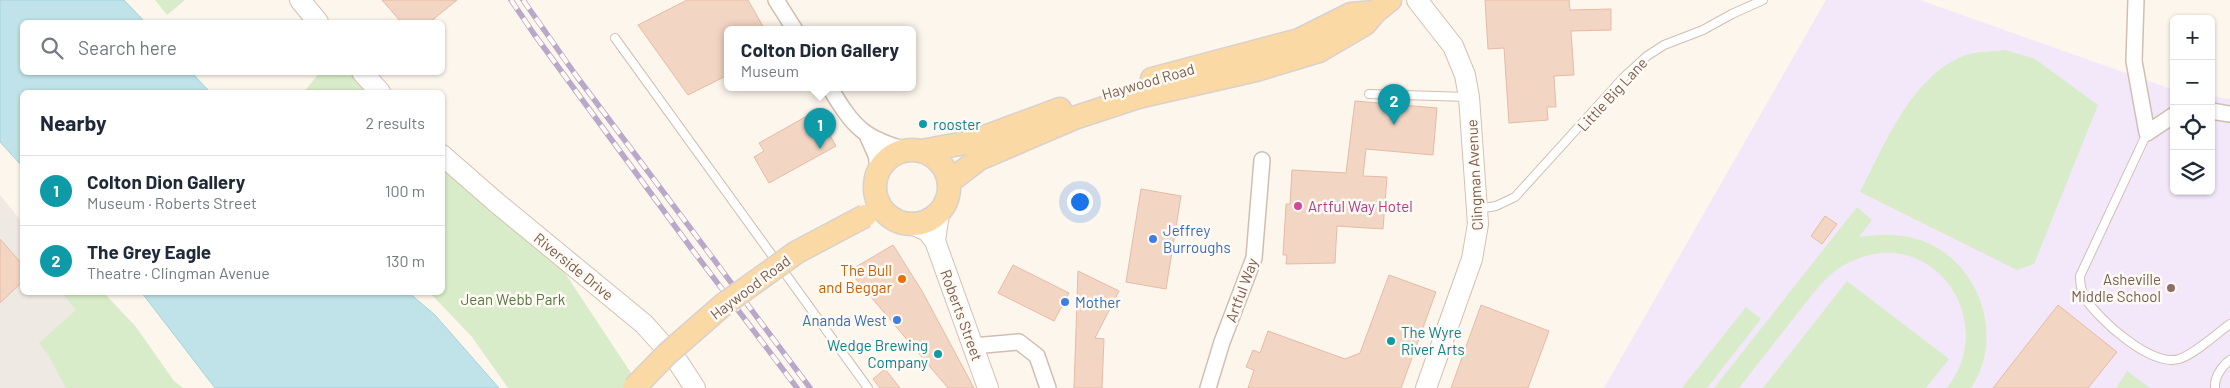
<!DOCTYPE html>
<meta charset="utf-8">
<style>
:root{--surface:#fff;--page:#f2f2f3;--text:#1f2937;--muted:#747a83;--line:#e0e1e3;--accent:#e76f51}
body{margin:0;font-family:Barlow,sans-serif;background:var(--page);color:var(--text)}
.controls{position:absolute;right:15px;top:15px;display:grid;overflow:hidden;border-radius:8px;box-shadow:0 1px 4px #0004}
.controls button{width:45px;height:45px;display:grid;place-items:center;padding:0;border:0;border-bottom:1px solid var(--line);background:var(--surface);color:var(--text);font:25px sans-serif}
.you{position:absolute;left:1079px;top:201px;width:18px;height:18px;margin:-12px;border:4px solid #fff;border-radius:50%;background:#1a73e8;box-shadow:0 0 0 8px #1a73e833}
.badge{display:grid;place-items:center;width:32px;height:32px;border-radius:50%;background:var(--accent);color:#fff;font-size:16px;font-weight:700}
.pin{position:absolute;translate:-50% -41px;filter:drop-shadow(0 1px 2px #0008)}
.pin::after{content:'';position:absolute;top:26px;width:18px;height:15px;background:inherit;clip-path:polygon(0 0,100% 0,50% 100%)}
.popup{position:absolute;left:724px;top:26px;width:192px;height:65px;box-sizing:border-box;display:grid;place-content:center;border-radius:8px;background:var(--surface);filter:drop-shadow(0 1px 4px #0005);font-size:16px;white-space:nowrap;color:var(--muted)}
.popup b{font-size:19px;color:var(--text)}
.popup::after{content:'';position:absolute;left:50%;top:100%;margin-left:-10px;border:10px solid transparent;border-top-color:var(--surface)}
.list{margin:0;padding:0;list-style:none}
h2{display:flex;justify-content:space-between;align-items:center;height:65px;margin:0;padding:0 20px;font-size:21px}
h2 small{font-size:16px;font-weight:400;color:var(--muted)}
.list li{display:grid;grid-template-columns:32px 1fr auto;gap:15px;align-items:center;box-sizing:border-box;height:70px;padding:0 20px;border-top:1px solid var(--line)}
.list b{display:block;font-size:19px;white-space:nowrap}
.list p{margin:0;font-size:16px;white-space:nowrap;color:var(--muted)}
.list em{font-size:16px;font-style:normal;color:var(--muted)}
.icon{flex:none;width:28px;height:28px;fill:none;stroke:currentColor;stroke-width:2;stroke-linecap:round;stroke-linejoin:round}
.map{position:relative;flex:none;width:2230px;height:388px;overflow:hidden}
.search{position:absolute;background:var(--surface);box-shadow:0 1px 4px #0004;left:20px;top:20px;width:425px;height:55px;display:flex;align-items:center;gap:12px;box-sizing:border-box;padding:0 18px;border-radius:8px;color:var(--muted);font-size:19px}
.panel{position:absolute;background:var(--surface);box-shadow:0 1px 4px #0004;left:20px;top:90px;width:425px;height:205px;border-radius:8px}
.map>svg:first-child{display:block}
</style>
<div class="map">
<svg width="2230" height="388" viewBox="0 0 2230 388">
<rect width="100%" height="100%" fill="#fdf6ec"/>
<polygon fill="#efe9e4" points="0,195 22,222 22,292 81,293 161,388 0,388"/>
<polygon fill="#f3e8fa" points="1826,0 1920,0 2174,90 2174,191 2211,191 2211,96 2230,99 2230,388 1604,388"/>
<g fill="#d8ecc9">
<polygon points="155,0 185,0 167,15"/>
<path d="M2005 50 2035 59 2098 105 2034 264 2017 270 1860 192C1885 145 1910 78 1963 56 1975 51 1992 52 2005 50Z"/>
<polygon points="320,72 363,73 380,92 304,92"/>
<polygon points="443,156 557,261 641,388 508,388 472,337 430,293 442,292"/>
<path d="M1857 207 1872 220 1859 237C1880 234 1899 233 1920 240 1979 260 2006 336 1971 388H1947C2000 320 1932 224 1852 261 1826 272 1810 298 1793 319 1775 342 1757 365 1739 388H1714Z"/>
<polygon points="1847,281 1949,359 1926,388 1763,388"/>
<polygon points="62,293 104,293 136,327 174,381 183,388 66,388 47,353 39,343 76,310"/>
<polygon points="1746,307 1761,319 1707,388 1682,388"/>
<polygon points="2127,371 2150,388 2116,388"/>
</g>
<g fill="#bfe3e8" stroke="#a5d3da">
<polygon points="0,0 124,0 145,22 22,22 22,72 192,73 210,92 22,92 22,166 0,142"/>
<polygon points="142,293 409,293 435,315 499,388 215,388"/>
</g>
<g fill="#f3d5c3" stroke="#e6bba3">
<polygon points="382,0 457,0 430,22 401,22"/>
<polygon points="687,0 748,0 765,30 728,30 728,75 688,95 638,25"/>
<polygon points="1485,0 1569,0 1570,10 1611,9 1611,30 1571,31 1574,75 1554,76 1556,107 1547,107 1548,120 1509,123 1504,48 1488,49"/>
<polygon points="1355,101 1437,108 1433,155 1366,149 1363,176 1387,177 1383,229 1337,226 1335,263 1286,264 1287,255 1283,255 1286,204 1290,204 1292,170 1346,173"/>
<polygon points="816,111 836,146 769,183 754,157 764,151 759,143"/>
<polygon points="1141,189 1181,196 1166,289 1126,282"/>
<polygon points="1825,216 1837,224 1822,244 1811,236"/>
<polygon points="0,239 22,264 22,282 0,303"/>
<polygon points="893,245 922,291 974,388 948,388 849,271"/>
<polygon points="1013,265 1069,293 1054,321 998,293"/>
<polygon points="1078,271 1119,291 1095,338 1104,339 1102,388 1074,388"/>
<polygon points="1389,275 1436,292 1401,388 1248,388 1254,370 1246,367 1253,350 1260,353 1268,331 1345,359 1360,353"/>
<polygon points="1481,305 1549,331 1528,388 1451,388"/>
<polygon points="2058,305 2117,352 2088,388 1993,388"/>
<polygon points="885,369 900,388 880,388 873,379"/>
</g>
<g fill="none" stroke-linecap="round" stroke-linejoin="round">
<defs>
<g id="service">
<polyline points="615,38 868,388"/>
<polyline points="1369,94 1469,97"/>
<path d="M2147 133 2080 276C2080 284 2081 291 2085 298 2099 320 2151 367 2179 359 2195 354 2216 334 2230 324"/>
<polyline points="1478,209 1496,206 1515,197 1623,78 1647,56 1664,45 1703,30 1732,14 1763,0"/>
<path d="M2215 388C2214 377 2222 366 2230 360"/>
</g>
<g id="minor">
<polyline points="776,0 795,30"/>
<polyline points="2136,0 2134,61 2147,133 2174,115"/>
<path d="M830 88C854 128 864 139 910 151"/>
<polyline points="2211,111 2230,114"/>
<polyline points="867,135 876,155 879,171"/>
<polyline points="973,346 1019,342 1037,356 1048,388"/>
<polyline points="1208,388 1222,342 1254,258 1262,160"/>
</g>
<g id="secondary">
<polyline points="300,0 318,22"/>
<polyline points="1417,0 1453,46 1465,75 1469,97 1478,224 1472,259 1426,388"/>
<polyline points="362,72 380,92"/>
<polyline points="442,155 497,203 644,324 678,362 695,388"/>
<polyline points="912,224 927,231 935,241 988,388"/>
<polyline points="935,241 939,213"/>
</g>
<g id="primary">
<polyline points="1152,79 1299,40 1351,14 1375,12"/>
<circle cx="912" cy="187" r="37"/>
<polyline points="921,151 971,142 1060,109"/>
<polyline points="949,182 979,159 1077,117 1138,97 1256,70 1319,51 1365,24 1375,12 1390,0"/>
</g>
</defs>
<use href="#service" stroke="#d1beb0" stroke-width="10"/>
<use href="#minor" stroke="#d1beb0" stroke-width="18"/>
<use href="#secondary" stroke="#d6c0b0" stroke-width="22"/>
<use href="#primary" stroke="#dad1cd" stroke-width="25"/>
<use href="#service" stroke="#fff" stroke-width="8"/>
<use href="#minor" stroke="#fff" stroke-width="15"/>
<use href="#secondary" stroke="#fff" stroke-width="20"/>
<use href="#primary" stroke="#fbd9a5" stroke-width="22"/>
<defs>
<g id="rail">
<polyline points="511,0 534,34 691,248 797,388"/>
<polyline points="523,0 575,74 810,388"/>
</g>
</defs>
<use href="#rail" stroke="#b9a8c9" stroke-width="5.5"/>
<use href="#rail" stroke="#fffaf3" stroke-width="4" stroke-dasharray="11" stroke-linecap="butt"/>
<defs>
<polyline id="primary-bridge" points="634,388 667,354 723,305 797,252 865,216"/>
</defs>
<use href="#primary-bridge" stroke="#dad1cd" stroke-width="25" stroke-linecap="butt"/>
<use href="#primary-bridge" stroke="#fbd9a5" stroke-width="22"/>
</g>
<g fill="#0f9aa8" stroke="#fffaf3" stroke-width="2">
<circle cx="923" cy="124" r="5"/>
<circle cx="1391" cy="341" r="5"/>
<circle cx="938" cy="354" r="5"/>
</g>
<circle fill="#d1479c" stroke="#fffaf3" stroke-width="2" cx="1298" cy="206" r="5"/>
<g fill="#3f7fe0" stroke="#fffaf3" stroke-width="2">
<circle cx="1153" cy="239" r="5"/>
<circle cx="1065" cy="302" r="5"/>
<circle cx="897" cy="320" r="5"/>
</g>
<circle fill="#e8710a" stroke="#fffaf3" stroke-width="2" cx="902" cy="279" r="5"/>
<circle fill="#8d6e63" stroke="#fffaf3" stroke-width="2" cx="2171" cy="288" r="5"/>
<g text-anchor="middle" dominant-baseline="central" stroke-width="5" stroke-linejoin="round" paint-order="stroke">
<g font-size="15" fill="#7a5c4d" stroke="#fffaf3">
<text transform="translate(1148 81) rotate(-16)">Haywood Road</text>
<text transform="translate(1612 94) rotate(-47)">Little Big Lane</text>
<text transform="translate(1474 175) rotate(-93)">Clingman Avenue</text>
<text transform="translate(574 266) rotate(39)">Riverside Drive</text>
<text transform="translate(750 287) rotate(-37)">Haywood Road</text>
<text transform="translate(1241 290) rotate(-70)">Artful Way</text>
<text transform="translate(962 315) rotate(70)">Roberts Street</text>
</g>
<g font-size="15" fill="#0d838f" stroke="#fffaf3" text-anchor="start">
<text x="933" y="124">rooster</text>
<text x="1401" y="332">The Wyre<tspan x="1401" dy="17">River Arts</tspan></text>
<text x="928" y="345" text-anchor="end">Wedge Brewing<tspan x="928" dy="17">Company</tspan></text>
</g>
<g font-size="15" fill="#b23c85" stroke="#fffaf3" text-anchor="start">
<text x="1308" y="206">Artful Way Hotel</text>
</g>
<g font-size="15" fill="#366cbe" stroke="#fffaf3" text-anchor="start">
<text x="1163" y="230">Jeffrey<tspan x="1163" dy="17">Burroughs</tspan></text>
<text x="1075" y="302">Mother</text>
<text x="887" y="320" text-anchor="end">Ananda West</text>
</g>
<g font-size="15" fill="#c56008" stroke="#fffaf3" text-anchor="end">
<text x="892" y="270">The Bull<tspan x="892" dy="17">and Beggar</tspan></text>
</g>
<g font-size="15" fill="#785e54" stroke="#fffaf3" text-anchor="end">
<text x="2161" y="279">Asheville<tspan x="2161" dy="17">Middle School</tspan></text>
</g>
<g font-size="15" fill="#537a41" stroke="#fffaf3">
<text x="513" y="299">Jean Webb Park</text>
</g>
</g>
</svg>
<div class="controls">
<button>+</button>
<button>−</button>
<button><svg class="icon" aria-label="locate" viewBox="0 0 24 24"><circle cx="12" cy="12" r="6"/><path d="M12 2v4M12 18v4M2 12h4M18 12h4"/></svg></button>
<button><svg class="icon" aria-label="layers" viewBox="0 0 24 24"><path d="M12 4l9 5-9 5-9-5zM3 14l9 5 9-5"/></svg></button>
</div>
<div class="you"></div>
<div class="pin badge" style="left:820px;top:149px;background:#0f9aa8">1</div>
<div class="popup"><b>Colton Dion Gallery</b>Museum</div>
<div class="pin badge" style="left:1394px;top:125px;background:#0f9aa8">2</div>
<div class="search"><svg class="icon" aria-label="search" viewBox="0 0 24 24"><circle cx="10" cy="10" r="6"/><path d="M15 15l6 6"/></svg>Search here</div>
<section class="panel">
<h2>Nearby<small>2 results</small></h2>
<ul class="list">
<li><span class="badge" style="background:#0f9aa8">1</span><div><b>Colton Dion Gallery</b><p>Museum · Roberts Street</p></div><em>100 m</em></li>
<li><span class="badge" style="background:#0f9aa8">2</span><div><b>The Grey Eagle</b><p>Theatre · Clingman Avenue</p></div><em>130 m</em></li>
</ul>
</section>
</div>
